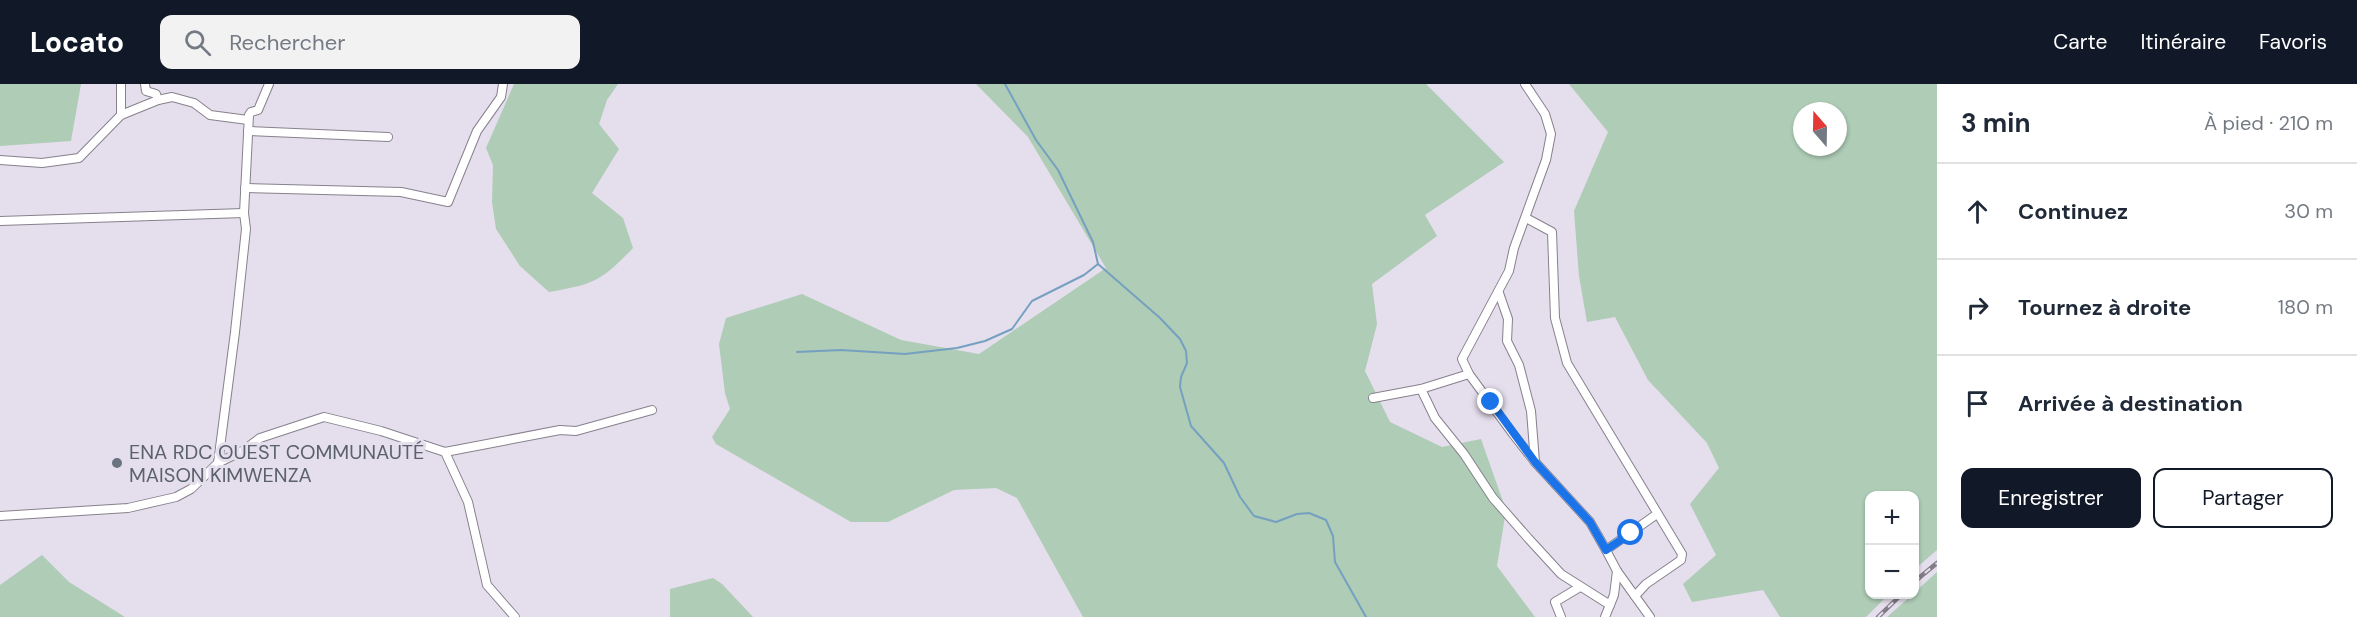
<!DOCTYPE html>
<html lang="fr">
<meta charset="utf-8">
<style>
:root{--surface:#fff;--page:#f2f2f3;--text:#1f2937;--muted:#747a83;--line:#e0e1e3;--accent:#111827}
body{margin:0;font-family:"DM Sans",sans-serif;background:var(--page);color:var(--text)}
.controls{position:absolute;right:18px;bottom:18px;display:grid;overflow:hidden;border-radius:12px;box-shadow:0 2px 4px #0004}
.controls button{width:54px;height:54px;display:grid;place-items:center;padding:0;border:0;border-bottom:2px solid var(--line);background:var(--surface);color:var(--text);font:30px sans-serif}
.compass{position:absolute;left:1793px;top:18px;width:54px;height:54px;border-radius:50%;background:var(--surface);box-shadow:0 2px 4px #0004;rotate:340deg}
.stop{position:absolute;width:18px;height:18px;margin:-14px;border:4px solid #1a73e8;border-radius:50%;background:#fff}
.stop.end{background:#1a73e8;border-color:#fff;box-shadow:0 2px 6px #0008}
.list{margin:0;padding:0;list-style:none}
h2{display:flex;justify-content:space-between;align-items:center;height:78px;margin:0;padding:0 24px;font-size:26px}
h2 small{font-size:20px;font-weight:400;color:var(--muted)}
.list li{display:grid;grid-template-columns:39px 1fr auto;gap:18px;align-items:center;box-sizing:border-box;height:96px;padding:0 24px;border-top:2px solid var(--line)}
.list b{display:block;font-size:22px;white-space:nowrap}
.list em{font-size:20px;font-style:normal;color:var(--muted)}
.actions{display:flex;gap:12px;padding:18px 24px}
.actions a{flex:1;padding:14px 0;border:2px solid var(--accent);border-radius:12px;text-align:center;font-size:21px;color:var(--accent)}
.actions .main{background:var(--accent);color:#fff}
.icon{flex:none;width:33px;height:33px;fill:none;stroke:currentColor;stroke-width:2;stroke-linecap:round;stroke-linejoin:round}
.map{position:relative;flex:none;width:1937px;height:533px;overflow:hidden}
header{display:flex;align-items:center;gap:36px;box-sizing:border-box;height:84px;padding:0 30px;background:var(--accent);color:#fff}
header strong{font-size:28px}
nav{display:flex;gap:33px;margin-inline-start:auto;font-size:21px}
.search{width:420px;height:54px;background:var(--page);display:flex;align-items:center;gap:15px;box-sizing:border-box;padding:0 21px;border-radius:12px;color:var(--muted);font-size:22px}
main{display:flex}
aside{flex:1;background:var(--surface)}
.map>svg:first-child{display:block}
</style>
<header>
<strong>Locato</strong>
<div class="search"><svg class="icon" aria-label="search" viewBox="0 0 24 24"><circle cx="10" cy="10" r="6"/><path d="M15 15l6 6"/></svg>Rechercher</div>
<nav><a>Carte</a><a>Itinéraire</a><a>Favoris</a></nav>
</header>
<main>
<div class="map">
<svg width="1937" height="533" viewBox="0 0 1937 533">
<rect width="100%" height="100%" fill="#e5deec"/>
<g fill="#aeccb6" fill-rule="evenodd">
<polygon points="0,0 81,0 71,57 0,62"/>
<path d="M514 0H618L607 16 599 40 619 65 592 109 623 134 633 164C601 197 595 200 549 208L520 182 496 145 492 118 493 81 486 64Z"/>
<polygon points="976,0 1426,0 1504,78 1425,131 1437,152 1372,200 1377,240 1365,287 1390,338 1442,363 1481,355 1506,426 1497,482 1535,533 1083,533 1017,414 996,404 954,406 888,438 851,438 716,360 712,353 730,325 725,309 719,260 726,234 802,210 901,256 979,270 1106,184 1028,53"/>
<path d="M1569 0H1937V466L1915 485 1914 412H1870V510L1888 511 1866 533H1780L1763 506 1692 518 1683 500 1716 471 1690 420 1719 384 1707 359 1648 296 1615 233 1587 238 1579 192 1574 127 1608 48ZM1802 27H1838V63H1802Z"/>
<polygon points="42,471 69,498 125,533 0,533 0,501"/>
<polygon points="1937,488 1937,533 1887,533 1912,511 1914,510 1915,508"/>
<polygon points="713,494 722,500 753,533 670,533 670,505"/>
</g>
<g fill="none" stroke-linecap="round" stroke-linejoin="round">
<g stroke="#75a0c0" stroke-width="2">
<polyline points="1005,0 1036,56 1058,86 1093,158 1098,180 1160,234 1180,255 1186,267 1187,279 1181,293 1180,303 1191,342 1224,379 1240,413 1254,432 1276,438 1297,430 1309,429 1326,436 1333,452 1335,478 1366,533"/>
<polyline points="797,268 841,266 905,270 957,264 985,257 1012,245 1032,217 1084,191 1098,180"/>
</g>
<defs>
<g id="minor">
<polyline points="121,0 121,31"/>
<polyline points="145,0 146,7 156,10 158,16"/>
<polyline points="1525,0 1545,30 1551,50 1546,76 1514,164 1509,187 1462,275 1469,290 1513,350 1535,378 1590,438 1606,466 1617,487 1614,511 1605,533"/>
<polyline points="248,47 388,53"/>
<polyline points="0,76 42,79 79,74 121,31 158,16 172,13 194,19 210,31 248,36"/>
<polyline points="245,104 401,108 448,118 477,47 501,13 503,0"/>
<polyline points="1526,134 1552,148 1555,234 1567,279 1682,470 1681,476 1646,500 1635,512"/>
<polyline points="0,137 244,129"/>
<polyline points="1499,209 1508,235 1507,257 1519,281 1531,327 1535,378"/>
<polyline points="1421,305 1435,334 1464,370 1493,414 1528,454 1561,490 1610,521"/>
<polyline points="1373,314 1421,305 1469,290"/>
<polyline points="445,368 468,418 487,501 515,533"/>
<polyline points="218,379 235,248 246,145 244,129 249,31 251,28 258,26 269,0"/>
<polyline points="0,432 128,424 176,413 191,405 218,379 244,366 260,354 324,333 381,347 445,368 560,346 576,347 652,326"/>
<polyline points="1606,466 1657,430"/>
<polyline points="1617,487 1650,533"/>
<polyline points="1561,533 1555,518 1580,503"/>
</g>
</defs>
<use href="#minor" stroke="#87818d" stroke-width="10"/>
<use href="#minor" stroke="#fff" stroke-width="8"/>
<defs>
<g id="rail">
<polyline points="1914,498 1937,479"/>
<polyline points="1878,533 1902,510"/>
</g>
</defs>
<use href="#rail" stroke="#837d87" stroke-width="4.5"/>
<use href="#rail" stroke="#e5deec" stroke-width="2" stroke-dasharray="7" stroke-linecap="butt"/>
</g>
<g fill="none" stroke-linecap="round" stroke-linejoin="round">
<polyline stroke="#1a73e8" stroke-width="8" points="1491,318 1535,378 1590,438 1606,466 1631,449"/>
</g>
<circle fill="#6b7280" stroke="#e5deec" stroke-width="2" cx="117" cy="379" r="6"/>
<g text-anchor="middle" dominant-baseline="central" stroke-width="6" stroke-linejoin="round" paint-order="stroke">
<g font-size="20" fill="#5b616d" stroke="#e5deec" text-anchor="start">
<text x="129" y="368">ENA RDC OUEST COMMUNAUTÉ<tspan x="129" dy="23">MAISON KIMWENZA</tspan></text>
</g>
</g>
</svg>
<div class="controls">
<button>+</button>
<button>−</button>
</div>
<svg class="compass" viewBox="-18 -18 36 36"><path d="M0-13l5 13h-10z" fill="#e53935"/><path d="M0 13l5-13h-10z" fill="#747a83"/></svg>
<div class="stop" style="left:1631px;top:449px"></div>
<div class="stop end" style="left:1491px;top:318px"></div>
</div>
<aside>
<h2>3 min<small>À pied · 210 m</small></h2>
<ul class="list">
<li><svg class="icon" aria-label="ahead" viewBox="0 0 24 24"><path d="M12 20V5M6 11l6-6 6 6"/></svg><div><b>Continuez</b></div><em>30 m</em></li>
<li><svg class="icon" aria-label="right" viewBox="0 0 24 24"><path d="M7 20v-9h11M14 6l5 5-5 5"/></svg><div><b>Tournez à droite</b></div><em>180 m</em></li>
<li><svg class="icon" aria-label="arrive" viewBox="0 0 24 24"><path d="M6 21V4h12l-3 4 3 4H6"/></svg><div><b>Arrivée à destination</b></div></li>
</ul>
<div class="actions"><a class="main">Enregistrer</a><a>Partager</a></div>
</aside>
</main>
